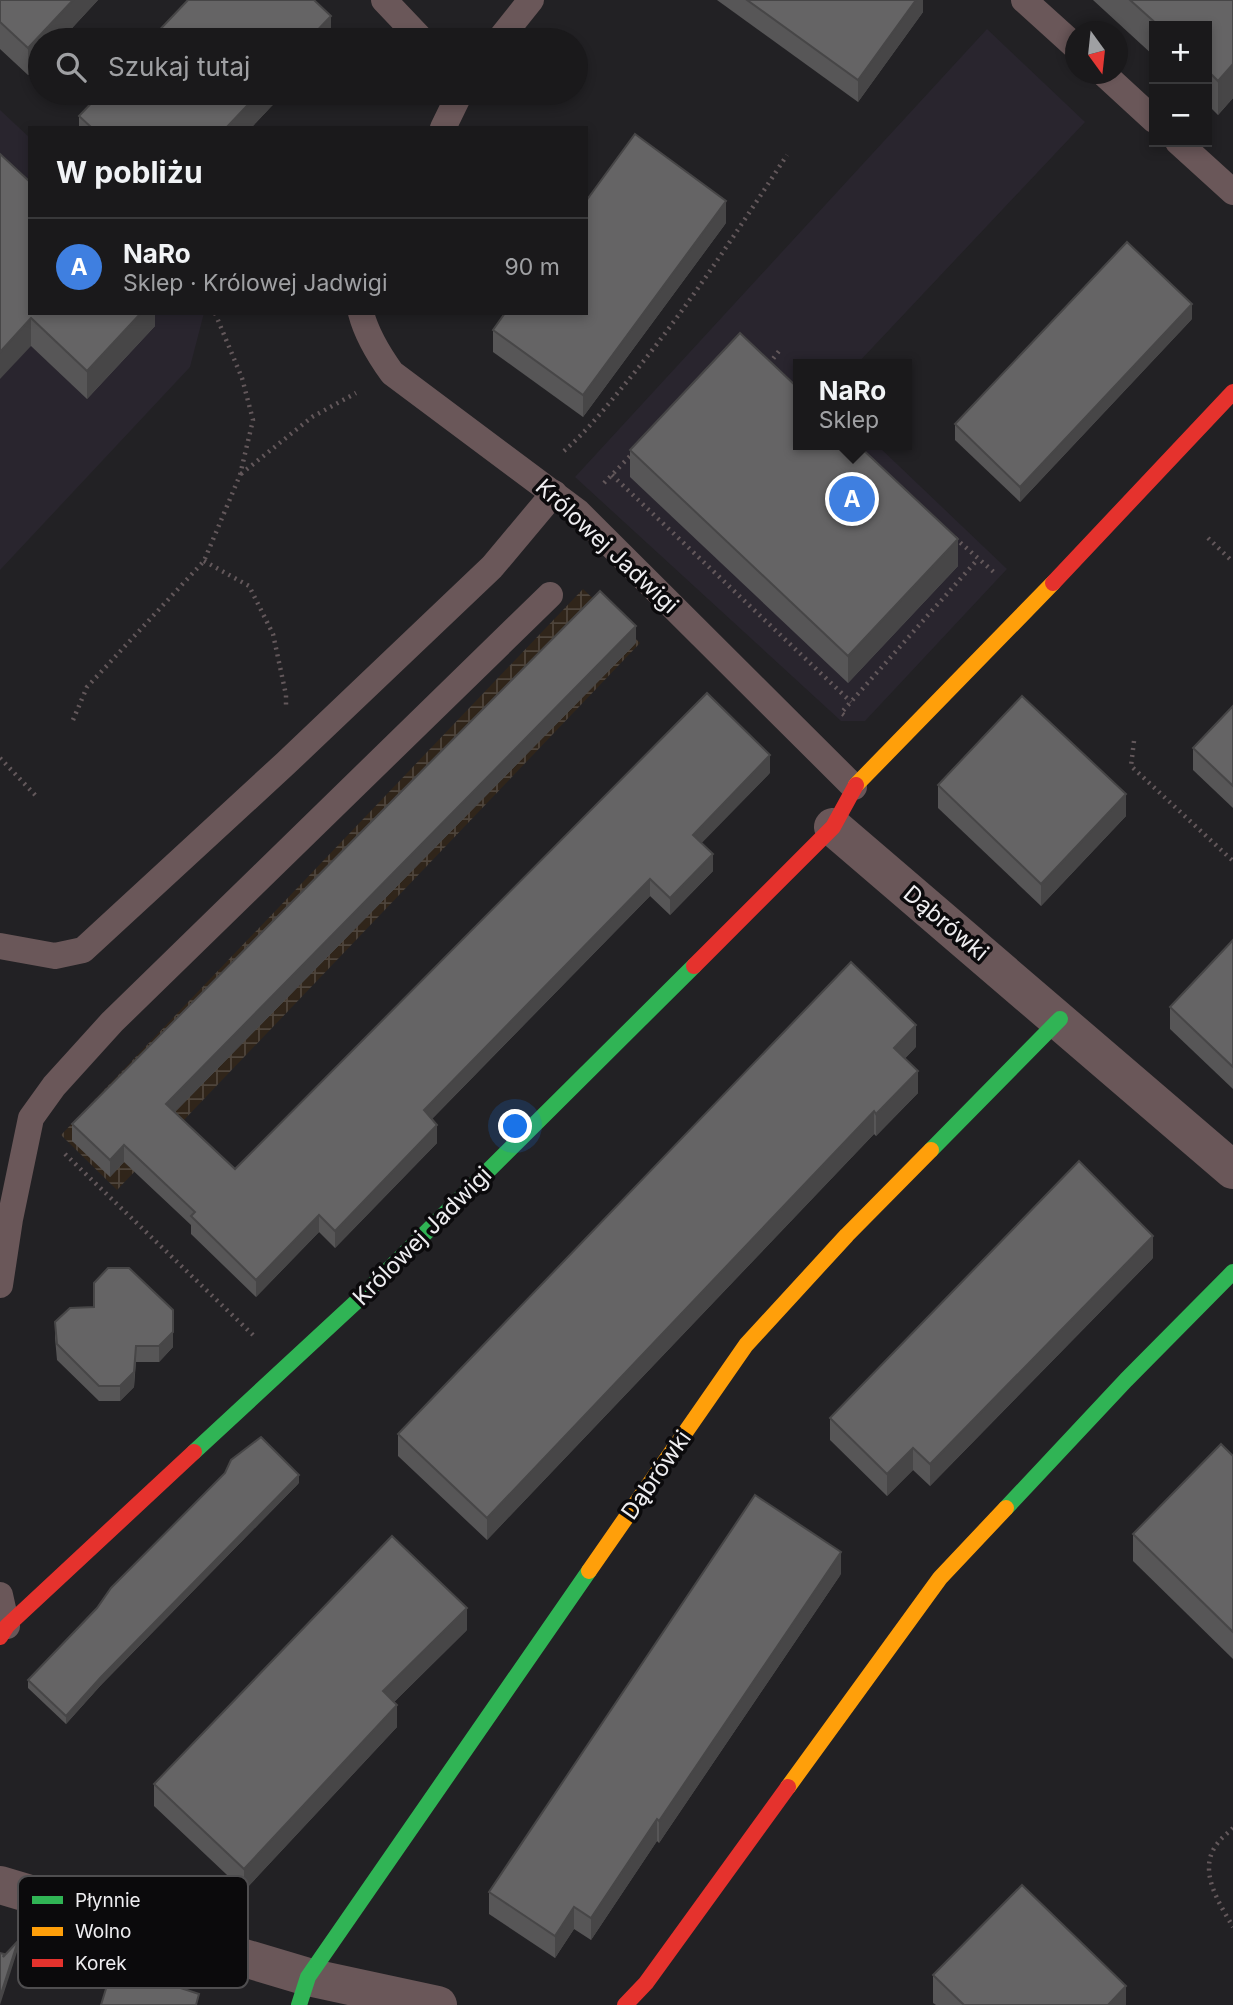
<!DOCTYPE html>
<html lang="pl">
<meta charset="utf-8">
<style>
:root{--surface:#1a191b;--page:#232224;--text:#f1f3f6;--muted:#9fa0a3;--line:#38383a;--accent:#a7a6a9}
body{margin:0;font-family:Inter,sans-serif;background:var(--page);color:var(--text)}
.controls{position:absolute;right:21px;top:21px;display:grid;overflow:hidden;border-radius:0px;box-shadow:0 4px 10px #0003}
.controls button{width:63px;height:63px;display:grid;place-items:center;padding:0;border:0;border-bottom:2px solid var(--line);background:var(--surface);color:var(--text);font:35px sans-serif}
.compass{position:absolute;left:1065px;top:21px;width:63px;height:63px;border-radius:50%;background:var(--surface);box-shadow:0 4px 10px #0003;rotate:165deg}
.you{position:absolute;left:516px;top:1127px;width:24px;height:24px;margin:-18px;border:5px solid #fff;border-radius:50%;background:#1a73e8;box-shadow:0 0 0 10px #1a73e833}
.badge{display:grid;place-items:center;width:46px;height:46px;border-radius:50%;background:var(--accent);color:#fff;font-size:23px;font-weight:700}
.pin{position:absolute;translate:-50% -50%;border:4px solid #fff;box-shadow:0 2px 7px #0006}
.popup{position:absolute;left:793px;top:359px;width:119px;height:91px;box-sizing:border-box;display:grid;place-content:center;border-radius:0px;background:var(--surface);filter:drop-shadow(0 2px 5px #0005);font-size:23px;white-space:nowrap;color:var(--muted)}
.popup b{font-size:26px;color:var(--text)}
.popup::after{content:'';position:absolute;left:50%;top:100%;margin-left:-14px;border:14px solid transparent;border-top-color:var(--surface)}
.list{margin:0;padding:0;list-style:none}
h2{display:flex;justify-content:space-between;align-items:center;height:91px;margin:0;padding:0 28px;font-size:30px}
h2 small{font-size:23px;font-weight:400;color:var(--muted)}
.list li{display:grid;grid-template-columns:46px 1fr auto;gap:21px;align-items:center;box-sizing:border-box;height:98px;padding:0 28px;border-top:2px solid var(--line)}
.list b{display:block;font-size:26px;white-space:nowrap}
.list p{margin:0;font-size:23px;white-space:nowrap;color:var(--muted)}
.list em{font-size:23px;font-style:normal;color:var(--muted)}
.icon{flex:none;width:38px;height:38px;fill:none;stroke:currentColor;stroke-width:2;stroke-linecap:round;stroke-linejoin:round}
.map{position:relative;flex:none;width:1233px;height:2005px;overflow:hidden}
.search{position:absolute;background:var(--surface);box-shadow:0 4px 10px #0003;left:28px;top:28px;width:560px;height:77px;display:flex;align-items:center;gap:18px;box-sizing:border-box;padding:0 24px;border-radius:38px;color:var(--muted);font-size:26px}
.panel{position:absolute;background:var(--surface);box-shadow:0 4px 10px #0003;left:28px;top:126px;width:560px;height:189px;border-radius:0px}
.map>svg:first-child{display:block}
</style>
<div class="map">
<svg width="1233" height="2005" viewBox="0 0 1233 2005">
<defs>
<pattern id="industrial-grid" width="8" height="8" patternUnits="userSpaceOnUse" patternTransform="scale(1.75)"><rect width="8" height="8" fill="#30251a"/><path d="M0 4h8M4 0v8" fill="none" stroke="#4e453c"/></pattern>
</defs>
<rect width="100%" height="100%" fill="#222124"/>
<g fill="#29252e">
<polygon points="987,29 1085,122 857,364 798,364 798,445 877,445 1007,569 865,721 841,721 575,477"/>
<polygon points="0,110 30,138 30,313 204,313 190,367 0,570"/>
</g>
<polygon fill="url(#industrial-grid)" points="583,589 640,643 117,1190 61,1135"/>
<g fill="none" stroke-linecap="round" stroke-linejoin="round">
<g stroke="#63585b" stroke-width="4.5" stroke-dasharray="2 5" stroke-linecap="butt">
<polyline points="769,364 779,351"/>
<path d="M564 451C587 431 606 407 625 384 685 312 736 233 787 155"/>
<polyline points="241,474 312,417 356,393"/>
<polyline points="612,475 851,702"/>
<polyline points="604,483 632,454"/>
<polyline points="955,538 996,574"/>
<polyline points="1208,538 1233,562"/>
<polyline points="204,561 249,586 273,634 286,695 286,707"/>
<polyline points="844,715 841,713 978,559"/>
<polyline points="73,720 87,687 204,561 240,475 253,420 242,378 215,313"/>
<polyline points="1134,741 1131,766 1233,861"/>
<polyline points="0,758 37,797"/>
<polyline points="65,1154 253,1335"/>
<path d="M1233 1828C1228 1833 1221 1838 1217 1844 1197 1870 1219 1903 1233 1927"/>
</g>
<g stroke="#6a5759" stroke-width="26">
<polyline points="384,0 422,40"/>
<polyline points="1024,0 1076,47"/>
<polyline points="499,40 531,0"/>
<polyline points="1104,74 1154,120"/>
<polyline points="443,128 460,93"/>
<polyline points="1178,142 1233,192"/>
<path d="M361 313C367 336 379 355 392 373L578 512 854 787"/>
<polyline points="0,946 55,956 83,950 286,763 492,567 554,493"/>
<polyline points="0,1285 10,1219 31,1118 54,1086 112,1022 550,595"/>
<polyline points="0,1595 7,1626"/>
</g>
<g stroke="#6a5759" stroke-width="38">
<polyline points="833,827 1233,1170"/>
<polyline points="0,1885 308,1977 438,2005"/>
</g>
<g stroke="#30b455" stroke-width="16">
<polyline points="931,1150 1060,1019"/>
<polyline points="194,1452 357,1301 694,966"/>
<polyline points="1006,1508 1126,1380 1233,1272"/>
<polyline points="299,2005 308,1977 589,1571"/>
</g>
<g stroke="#ff9f0a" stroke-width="16">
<polyline points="856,785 1053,583"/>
<polyline points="589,1571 746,1345 847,1235 931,1150"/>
<polyline points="788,1787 940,1578 1006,1508"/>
</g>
<g stroke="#e5322d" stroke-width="16">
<polyline points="1053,583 1233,392"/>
<polyline points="694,966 833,827 856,785"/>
<polyline points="0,1637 7,1626 194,1452"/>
<polyline points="625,2005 646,1983 788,1787"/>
</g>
</g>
<g fill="#575657">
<polygon points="0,0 98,0 61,40 40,40 40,62 28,75 0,49"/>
<polygon points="717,0 923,0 923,12 858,102"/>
<polygon points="1093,0 1233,0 1233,98 1218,115 1207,104 1207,26 1154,26 1154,56"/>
<polygon points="101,93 284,93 251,128 79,128 79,116"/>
<polygon points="0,154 155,313 155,326 87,399 31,346"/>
<polygon points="726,223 583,417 493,352 493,330"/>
<polygon points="1192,319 1020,502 955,440 955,424"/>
<polygon points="630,450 958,566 848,683 630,477"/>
<polygon points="636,643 175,1112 235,1169 770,773 701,843 713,871 670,915 650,896 432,1119 437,1143 335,1248 319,1232 256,1297 191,1234 191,1225 124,1162 110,1177 72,1141 72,1124"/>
<polygon points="1233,706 1233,808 1193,770 1193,748"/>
<polygon points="938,785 1126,816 1041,906 938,808"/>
<polygon points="1233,940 1233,1089 1170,1029 1170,1007"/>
<polygon points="916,1047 905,1058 918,1093 876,1136 874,1134 487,1540 398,1456 398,1434"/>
<polygon points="1153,1258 930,1486 913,1470 887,1496 830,1440 830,1418"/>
<polygon points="55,1322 173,1347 159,1362 136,1362 134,1387 120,1401 99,1401 57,1360 55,1338"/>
<polygon points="1233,1456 1233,1659 1133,1561 1133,1534"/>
<polygon points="299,1483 101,1685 66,1724 28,1688 28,1680"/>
<polygon points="841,1574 659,1843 657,1841 591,1940 574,1929 555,1958 489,1914 489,1892"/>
<polygon points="467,1630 394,1702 397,1727 244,1891 154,1806 154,1784"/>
<polygon points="933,1975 1126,2005 936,2005 933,2003"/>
</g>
<g fill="#474647">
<polygon points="73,0 98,0 61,40 40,40 40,62 28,75 28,48"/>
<polygon points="916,0 923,0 923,12 858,102 858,80"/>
<polygon points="331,16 331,40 308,40"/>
<polygon points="1233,64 1233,98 1218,115 1218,81"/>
<polygon points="259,93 284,93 251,128 226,128"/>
<polygon points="726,201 726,223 583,417 583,395"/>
<polygon points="1192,304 1192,319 1020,502 1020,487"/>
<polygon points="141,313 155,313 155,326 87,399 87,371"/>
<polygon points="31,318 31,346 0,379 0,352"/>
<polygon points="958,539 958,566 848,683 848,656"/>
<polygon points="636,626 636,643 166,1121 166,1104"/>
<polygon points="770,755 770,773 693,852 693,835"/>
<polygon points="1126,794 1126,816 1041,906 1041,884"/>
<polygon points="713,854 713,871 670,915 670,898"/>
<polygon points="650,879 650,896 424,1127 424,1110"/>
<polygon points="916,1025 916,1047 894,1070 894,1048"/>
<polygon points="918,1071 918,1093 876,1136 876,1114"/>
<polygon points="874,1111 874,1134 487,1540 487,1518"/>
<polygon points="437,1125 437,1143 335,1248 335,1231"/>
<polygon points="124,1145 124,1162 110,1177 110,1160"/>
<polygon points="319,1215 319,1232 256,1297 256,1280"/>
<polygon points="1153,1236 1153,1258 930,1486 930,1464"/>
<polygon points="173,1310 173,1347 159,1362 159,1346"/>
<polygon points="136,1346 134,1387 120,1401 120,1386"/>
<polygon points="913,1448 913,1470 887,1496 887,1474"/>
<polygon points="299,1475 299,1483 101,1685 66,1724 66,1716 101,1677"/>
<polygon points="841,1552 841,1574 659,1843 659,1821"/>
<polygon points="467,1608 467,1630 383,1713 383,1691"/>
<polygon points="397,1705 397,1727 244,1891 244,1869"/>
<polygon points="657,1819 657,1841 591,1940 591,1918"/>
<polygon points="574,1907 574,1929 555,1958 555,1936"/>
<polygon points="18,1941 18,1949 0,2005 0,1997"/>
<polygon points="1126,1986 1126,2005 1108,2005"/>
</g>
<g fill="#656465" stroke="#474647" stroke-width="2">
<polygon points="0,0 73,0 28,48 0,22"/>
<polygon points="188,0 314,0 331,16 308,40 150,40"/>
<polygon points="747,0 916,0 858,80"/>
<polygon points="1130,0 1233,0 1233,64 1218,81 1207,70 1207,26 1159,26"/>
<polygon points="101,93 259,93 226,128 92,128 79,116"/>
<polygon points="635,134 726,201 583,395 493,330 505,313 586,313 586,201"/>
<polygon points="0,154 30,182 30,313 141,313 87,371 31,318 0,352"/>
<polygon points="1127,242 1192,304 1020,487 955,424"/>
<polygon points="740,333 798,388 798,445 858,445 958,539 848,656 630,450"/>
<polygon points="600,591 636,626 166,1104 235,1169 707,693 770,755 693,835 713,854 670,898 650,879 424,1110 437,1125 335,1231 319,1215 256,1280 191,1216 195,1212 124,1145 110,1160 72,1124"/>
<polygon points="1022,696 1126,794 1041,884 938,785"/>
<polygon points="1233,706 1233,786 1193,748"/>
<polygon points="1233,940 1233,1067 1170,1007"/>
<polygon points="851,962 916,1025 894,1048 918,1071 876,1114 874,1111 487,1518 398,1434"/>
<polygon points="1079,1161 1153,1236 930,1464 913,1448 887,1474 830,1418"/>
<polygon points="108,1268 129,1268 173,1310 173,1332 159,1346 136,1346 134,1372 120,1386 99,1386 57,1344 55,1322 70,1308 94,1307 94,1283"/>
<polygon points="261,1437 299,1475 101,1677 66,1716 28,1680 97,1608 111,1588 225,1473 231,1460"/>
<polygon points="1221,1444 1233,1456 1233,1632 1133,1534"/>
<polygon points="755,1495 841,1552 659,1821 657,1819 591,1918 574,1907 555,1936 489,1892"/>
<polygon points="392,1536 467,1608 383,1691 397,1705 244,1869 154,1784"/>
<polygon points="1022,1885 1126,1986 1108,2005 964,2005 933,1975"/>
<polygon points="18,1941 0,1997 0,1953 4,1954 3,1957"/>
<polygon points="113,1966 199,1994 196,2005 101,2005"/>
</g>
<g text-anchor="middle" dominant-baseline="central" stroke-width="7" stroke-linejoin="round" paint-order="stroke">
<g font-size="23" fill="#eeedf0" stroke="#0b0a0c">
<text transform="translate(607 546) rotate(43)">Królowej Jadwigi</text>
<text transform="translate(946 923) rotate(40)">Dąbrówki</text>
<text transform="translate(422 1236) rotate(-45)">Królowej Jadwigi</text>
<text transform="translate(656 1475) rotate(-55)">Dąbrówki</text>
</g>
</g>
<rect x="18" y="1876" width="230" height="112" rx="10" fill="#0b0a0c" stroke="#4f4e50" stroke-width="2"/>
<rect x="32" y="1896" width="31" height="8" fill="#30b455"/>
<rect x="32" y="1927" width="31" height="9" fill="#ff9f0a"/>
<rect x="32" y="1959" width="31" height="8" fill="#e5322d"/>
<g font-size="19" fill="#eeedf0">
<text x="75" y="1907">Płynnie</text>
<text x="75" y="1938">Wolno</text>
<text x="75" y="1970">Korek</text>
</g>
</svg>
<div class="controls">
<button>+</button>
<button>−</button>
</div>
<svg class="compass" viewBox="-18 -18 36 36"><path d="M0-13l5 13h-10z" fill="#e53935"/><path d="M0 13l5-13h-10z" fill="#9fa0a3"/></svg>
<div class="you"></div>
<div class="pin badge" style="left:852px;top:499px;background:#3f7fe0">A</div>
<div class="popup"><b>NaRo</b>Sklep</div>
<div class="search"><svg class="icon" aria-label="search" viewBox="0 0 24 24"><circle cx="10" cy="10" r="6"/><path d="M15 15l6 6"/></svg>Szukaj tutaj</div>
<section class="panel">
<h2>W pobliżu<small></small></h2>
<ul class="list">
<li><span class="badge" style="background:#3f7fe0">A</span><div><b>NaRo</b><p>Sklep · Królowej Jadwigi</p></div><em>90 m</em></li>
</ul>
</section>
</div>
